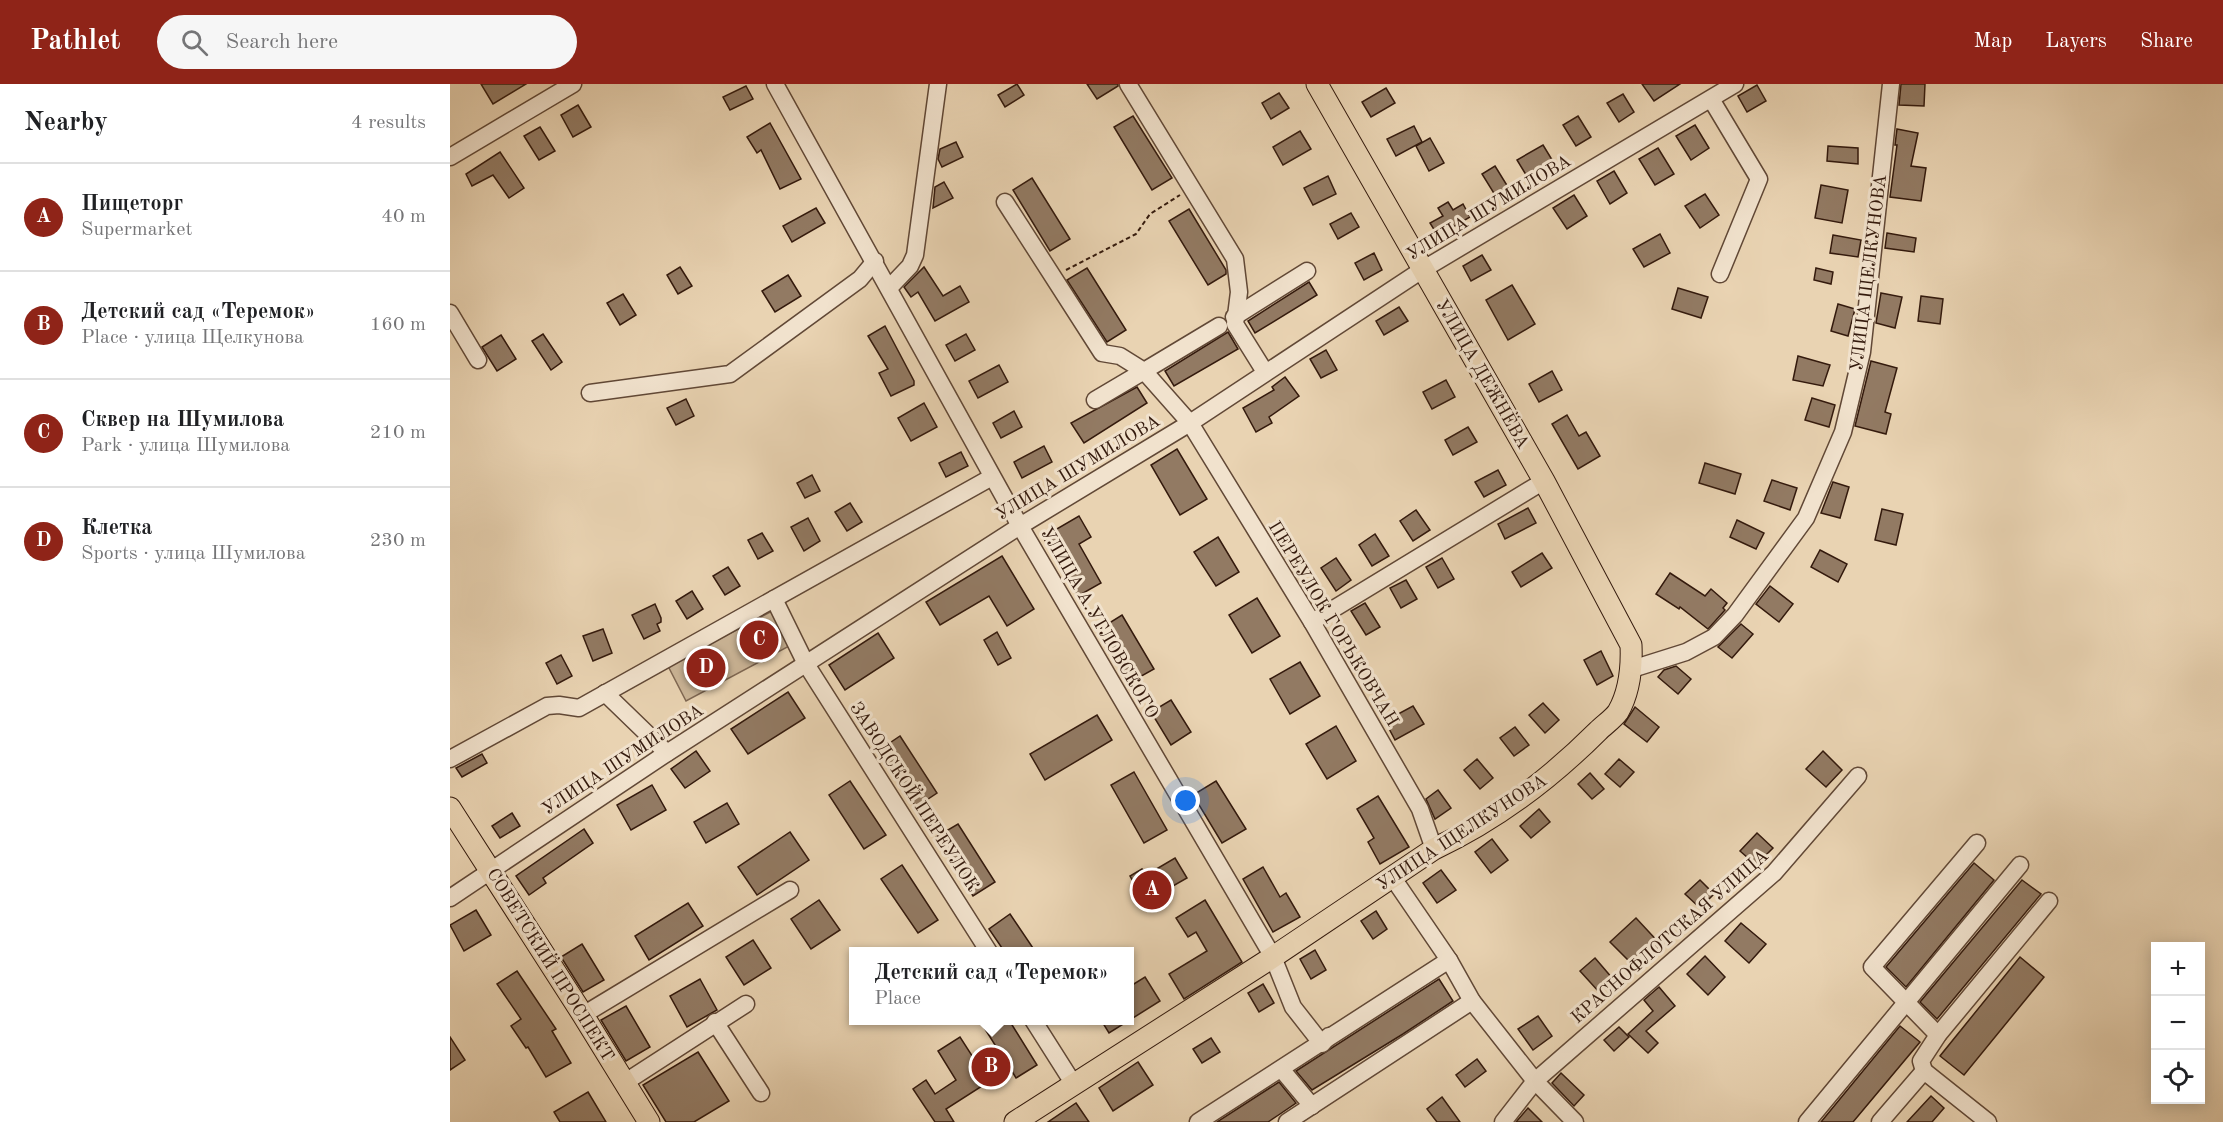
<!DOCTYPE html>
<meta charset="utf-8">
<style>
:root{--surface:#fff;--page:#f6f6f6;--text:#202124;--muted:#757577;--line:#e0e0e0;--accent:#8f2418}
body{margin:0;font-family:"Old Standard TT",serif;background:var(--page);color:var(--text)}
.controls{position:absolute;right:18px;bottom:18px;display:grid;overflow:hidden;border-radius:0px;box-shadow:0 3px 15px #0003}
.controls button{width:54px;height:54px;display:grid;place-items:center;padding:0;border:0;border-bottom:2px solid var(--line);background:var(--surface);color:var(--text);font:30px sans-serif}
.you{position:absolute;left:736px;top:717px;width:21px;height:21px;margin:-15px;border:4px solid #fff;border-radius:50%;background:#1a73e8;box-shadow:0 0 0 9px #1a73e833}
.badge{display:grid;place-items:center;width:39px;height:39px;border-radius:50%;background:var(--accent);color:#fff;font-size:20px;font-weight:700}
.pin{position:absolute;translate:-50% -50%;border:3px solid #fff;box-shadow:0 2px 6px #0006}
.popup{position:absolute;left:399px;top:863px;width:285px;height:78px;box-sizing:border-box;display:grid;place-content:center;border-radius:0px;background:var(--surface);filter:drop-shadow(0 2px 4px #0005);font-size:20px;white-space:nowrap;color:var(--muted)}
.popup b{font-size:22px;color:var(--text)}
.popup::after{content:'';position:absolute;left:50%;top:100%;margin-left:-12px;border:12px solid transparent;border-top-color:var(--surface)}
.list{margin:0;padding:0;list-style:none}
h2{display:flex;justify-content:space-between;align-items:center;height:78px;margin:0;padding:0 24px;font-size:26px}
h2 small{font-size:20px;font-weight:400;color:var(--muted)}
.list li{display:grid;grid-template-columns:39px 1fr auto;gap:18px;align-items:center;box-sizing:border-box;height:108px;padding:0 24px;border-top:2px solid var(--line)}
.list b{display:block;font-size:22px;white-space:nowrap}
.list p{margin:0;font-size:20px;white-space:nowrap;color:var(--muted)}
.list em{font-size:20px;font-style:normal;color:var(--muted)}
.icon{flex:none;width:33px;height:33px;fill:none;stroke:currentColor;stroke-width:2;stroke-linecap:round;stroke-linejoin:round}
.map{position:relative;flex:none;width:1773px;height:1038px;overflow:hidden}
header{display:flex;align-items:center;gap:36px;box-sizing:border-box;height:84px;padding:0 30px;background:var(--accent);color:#fff}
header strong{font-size:28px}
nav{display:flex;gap:33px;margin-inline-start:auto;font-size:21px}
.search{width:420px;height:54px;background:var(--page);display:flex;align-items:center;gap:15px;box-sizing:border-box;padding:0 21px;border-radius:33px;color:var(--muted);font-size:22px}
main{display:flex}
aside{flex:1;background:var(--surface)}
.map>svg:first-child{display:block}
</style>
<header>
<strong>Pathlet</strong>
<div class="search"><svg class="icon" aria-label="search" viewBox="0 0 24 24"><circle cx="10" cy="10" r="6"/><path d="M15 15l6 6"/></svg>Search here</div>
<nav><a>Map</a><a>Layers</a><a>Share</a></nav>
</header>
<main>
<aside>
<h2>Nearby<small>4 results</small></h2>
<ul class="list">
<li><span class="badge">A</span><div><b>Пищеторг</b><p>Supermarket</p></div><em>40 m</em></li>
<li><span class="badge">B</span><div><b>Детский сад «Теремок»</b><p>Place · улица Щелкунова</p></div><em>160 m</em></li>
<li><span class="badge">C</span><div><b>Сквер на Шумилова</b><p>Park · улица Шумилова</p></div><em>210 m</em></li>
<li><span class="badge">D</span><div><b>Клетка</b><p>Sports · улица Шумилова</p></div><em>230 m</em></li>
</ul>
</aside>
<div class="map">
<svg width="1773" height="1038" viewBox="0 0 1773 1038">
<rect width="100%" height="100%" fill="#e9d3b2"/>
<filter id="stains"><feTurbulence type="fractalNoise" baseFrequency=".00333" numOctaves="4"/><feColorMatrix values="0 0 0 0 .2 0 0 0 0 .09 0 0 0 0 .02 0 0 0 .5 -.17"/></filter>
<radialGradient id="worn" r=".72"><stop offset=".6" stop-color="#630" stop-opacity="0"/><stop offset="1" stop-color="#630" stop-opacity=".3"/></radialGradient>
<polygon fill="#cab496" stroke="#7f6752" stroke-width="1.5" points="324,526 343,560 236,617 218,582"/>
<g fill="#927a63" stroke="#341a0d" stroke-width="1.5">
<polygon points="31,0 76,0 43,20"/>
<polygon points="567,0 574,11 555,23 548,11"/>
<polygon points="637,0 668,0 668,2 647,15"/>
<polygon points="1192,0 1230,0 1204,17"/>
<polygon points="1451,0 1475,0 1474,22 1449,21"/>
<polygon points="1307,1 1316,17 1297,28 1288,12"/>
<polygon points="296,2 303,15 280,26 273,13"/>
<polygon points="936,4 945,19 921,33 912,18"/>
<polygon points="829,9 839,24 821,35 812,19"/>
<polygon points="1173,10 1184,28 1169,38 1157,19"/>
<polygon points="128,21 141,43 123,53 111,31"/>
<polygon points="683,32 722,94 702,106 664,43"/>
<polygon points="1128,32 1141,53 1126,62 1113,41"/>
<polygon points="320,39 351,95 330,105 311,66 307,69 297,53"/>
<polygon points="1245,41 1259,64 1241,76 1226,52"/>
<polygon points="964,42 972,58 946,72 937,55"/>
<polygon points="90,43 105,67 89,76 74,52"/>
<polygon points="1447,45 1468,49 1461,82 1476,84 1471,117 1440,113 1447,61 1445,61"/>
<polygon points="850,47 861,65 833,81 823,63"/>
<polygon points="980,54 994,79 979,87 966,62"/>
<polygon points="506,58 513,73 492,83 488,75 490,65"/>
<polygon points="1093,61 1104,79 1078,94 1067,76"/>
<polygon points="1378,62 1408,64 1408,80 1377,77"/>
<polygon points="1208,64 1224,90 1205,101 1189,75"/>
<polygon points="50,68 74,104 59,114 43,91 22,102 16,90"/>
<polygon points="1045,82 1058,103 1045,111 1032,90"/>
<polygon points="1164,87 1177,109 1160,120 1147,97"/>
<polygon points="878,92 886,110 863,121 854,104"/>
<polygon points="582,94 620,155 600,167 563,106"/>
<polygon points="494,98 503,114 483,124 485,103"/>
<polygon points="1371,101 1398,106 1392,139 1365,134"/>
<polygon points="1255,110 1269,131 1250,144 1235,122"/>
<polygon points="1124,111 1137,132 1117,145 1103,124"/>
<polygon points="998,118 1003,126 1013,120 1020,133 988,152 980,139 993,132 988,124"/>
<polygon points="366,124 375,139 342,158 333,142"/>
<polygon points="739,125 776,186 776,190 758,201 719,137"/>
<polygon points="901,129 909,143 888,155 880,140"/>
<polygon points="1437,149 1466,154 1464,168 1435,164"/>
<polygon points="1210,150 1220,169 1194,183 1183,165"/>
<polygon points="1383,151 1411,156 1408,173 1380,169"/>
<polygon points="924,169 932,186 914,196 905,179"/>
<polygon points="1032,171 1041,186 1021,197 1013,182"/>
<polygon points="230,183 242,202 228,210 217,191"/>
<polygon points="474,183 493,212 510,202 519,218 485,237 468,208 461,213 454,203"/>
<polygon points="637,184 676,246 657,258 617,196"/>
<polygon points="1366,184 1383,188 1381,200 1364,196"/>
<polygon points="338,191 351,212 325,228 312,207"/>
<polygon points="859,198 867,211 805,249 798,237"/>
<polygon points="1062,201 1085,240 1058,256 1036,216"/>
<polygon points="1228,204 1258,213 1251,234 1222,225"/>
<polygon points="1431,209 1452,213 1445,244 1426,239"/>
<polygon points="173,210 186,231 170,241 157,219"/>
<polygon points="1471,212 1493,215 1490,240 1468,237"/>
<polygon points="1388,220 1405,225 1398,252 1381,247"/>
<polygon points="949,223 958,237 934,251 926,237"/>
<polygon points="435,242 464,297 464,301 441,312 429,289 438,285 418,252"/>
<polygon points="778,248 788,265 724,302 715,287"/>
<polygon points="93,250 112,278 101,286 82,257"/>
<polygon points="516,250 525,266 505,277 496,261"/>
<polygon points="51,251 66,275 47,287 32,263"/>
<polygon points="876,266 887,286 871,294 860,275"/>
<polygon points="1348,272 1380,281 1373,302 1343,296"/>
<polygon points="1421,277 1447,284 1435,328 1441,330 1436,350 1405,342"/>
<polygon points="549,281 558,298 528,314 519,297"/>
<polygon points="1102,287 1112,306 1089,318 1079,300"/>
<polygon points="835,293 849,312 819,333 822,339 806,348 793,324 824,306 822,303"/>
<polygon points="996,296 1005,313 982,325 973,308"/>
<polygon points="687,303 697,319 634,359 621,339"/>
<polygon points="1362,314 1385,321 1379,343 1355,336"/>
<polygon points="236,315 244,332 226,341 217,324"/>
<polygon points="474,319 487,343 461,357 448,334"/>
<polygon points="564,327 572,343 551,354 543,339"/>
<polygon points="1117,331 1129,352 1136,348 1150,372 1128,385 1102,340"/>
<polygon points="1018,343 1027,358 1003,371 995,356"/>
<polygon points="594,362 602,378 572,394 564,378"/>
<polygon points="727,365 757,415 730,431 701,381"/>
<polygon points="511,368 518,382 496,393 489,379"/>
<polygon points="1255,379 1291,390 1285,410 1249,399"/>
<polygon points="1048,386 1056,401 1034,413 1025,398"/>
<polygon points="362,391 370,407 355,414 347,399"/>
<polygon points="1322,396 1347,404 1340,426 1314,417"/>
<polygon points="1383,398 1399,403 1390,434 1371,429"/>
<polygon points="400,419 412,438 397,447 385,428"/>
<polygon points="1078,424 1086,439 1055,455 1048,440"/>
<polygon points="1432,425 1453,430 1446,461 1425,456"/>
<polygon points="966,426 980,446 963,457 950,437"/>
<polygon points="629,432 641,453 629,460 651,499 628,512 593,453"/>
<polygon points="358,434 370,457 354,467 341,443"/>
<polygon points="1287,436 1314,449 1306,465 1280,453"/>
<polygon points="312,449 323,467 308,475 298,456"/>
<polygon points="925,450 939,472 922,482 909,461"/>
<polygon points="768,453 789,488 766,502 744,468"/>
<polygon points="1370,466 1397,480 1388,498 1361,483"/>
<polygon points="1092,469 1102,484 1071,503 1062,488"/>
<polygon points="552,472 584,525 557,542 539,512 490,541 476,518"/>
<polygon points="886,474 901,496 886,507 871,484"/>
<polygon points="992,474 1004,495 988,504 976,483"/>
<polygon points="278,483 290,502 275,511 263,492"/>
<polygon points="1220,489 1255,512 1261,505 1277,519 1273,524 1275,526 1258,545 1230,523 1229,525 1206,510"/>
<polygon points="956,496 967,515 951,524 940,504"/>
<polygon points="1320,502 1343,520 1329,538 1306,520"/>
<polygon points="242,507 253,525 237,535 226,517"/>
<polygon points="807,514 830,552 802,569 779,531"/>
<polygon points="915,519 930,543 916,551 901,527"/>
<polygon points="205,520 211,534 211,538 207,540 210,547 194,555 182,531"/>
<polygon points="672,531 704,585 679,599 648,546"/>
<polygon points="1291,540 1303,550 1282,574 1268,563"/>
<polygon points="153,545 162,569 143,577 133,552"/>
<polygon points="547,548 561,574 548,581 534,556"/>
<polygon points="428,549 444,574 395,606 379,581"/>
<polygon points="1151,567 1163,592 1147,601 1134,576"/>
<polygon points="111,571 122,592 107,600 96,579"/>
<polygon points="850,578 870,612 840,630 820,595"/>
<polygon points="1226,582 1241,595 1228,610 1208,593 1214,586"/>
<polygon points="338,608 355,634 298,670 281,645"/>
<polygon points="721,616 741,648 721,661 701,628"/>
<polygon points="1093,619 1109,636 1095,649 1079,631"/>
<polygon points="963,622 974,640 945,656 935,637"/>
<polygon points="1185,623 1209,643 1197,658 1174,640"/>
<polygon points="647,631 662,656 595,696 580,670"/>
<polygon points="886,642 906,677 877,695 856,660"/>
<polygon points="1065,643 1079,661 1064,672 1050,654"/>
<polygon points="450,652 487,709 466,723 428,667"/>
<polygon points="246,667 260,687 235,704 221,685"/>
<polygon points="1373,667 1392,686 1376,703 1356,685"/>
<polygon points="32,670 37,679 12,693 6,684"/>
<polygon points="1027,675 1043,694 1030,705 1014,686"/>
<polygon points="1169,675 1184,688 1170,703 1155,690"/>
<polygon points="684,688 717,746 694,759 661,701"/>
<polygon points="1140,689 1154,705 1142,715 1128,700"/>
<polygon points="400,697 436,751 414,765 379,711"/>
<polygon points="766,697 796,745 772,759 743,711"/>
<polygon points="202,701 216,726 181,746 167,721"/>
<polygon points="988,706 1001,724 985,735 976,715"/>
<polygon points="928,712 959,763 930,780 918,758 924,754 907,725"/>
<polygon points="277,719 289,740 256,759 244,738"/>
<polygon points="1089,725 1100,738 1081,754 1070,742"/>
<polygon points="62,729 70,742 50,754 42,742"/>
<polygon points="508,740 545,798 523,812 486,753"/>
<polygon points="134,745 143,759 93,794 96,799 79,811 66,792"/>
<polygon points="340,748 359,776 307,811 288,783"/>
<polygon points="1307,749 1323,764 1306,781 1290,767"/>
<polygon points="1042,755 1058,776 1041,789 1025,768"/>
<polygon points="725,774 737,794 695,818 680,792 692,785 698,790"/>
<polygon points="1524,779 1544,796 1456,903 1436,883"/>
<polygon points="452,781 488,836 468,849 431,795"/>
<polygon points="813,783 830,813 836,809 850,833 823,848 793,795"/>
<polygon points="991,786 1006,806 987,819 973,799"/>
<polygon points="1250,796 1264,810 1250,824 1235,810"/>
<polygon points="1572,796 1591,810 1487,935 1470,918"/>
<polygon points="369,816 390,846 361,865 341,835"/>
<polygon points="755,816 792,878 734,915 719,890 757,867 746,848 738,853 726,834"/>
<polygon points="238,819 253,842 199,876 185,852"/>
<polygon points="26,826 41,851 14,867 0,841"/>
<polygon points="926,827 937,845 923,855 911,837"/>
<polygon points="560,830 585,867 554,867 539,845"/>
<polygon points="1186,834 1211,861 1185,883 1160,858"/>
<polygon points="1291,839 1316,860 1299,879 1275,857"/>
<polygon points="303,856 321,884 294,901 276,873"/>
<polygon points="132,860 154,896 133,908 111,873"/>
<polygon points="865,866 876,886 861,895 850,875"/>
<polygon points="1255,872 1275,893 1258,911 1237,890"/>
<polygon points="1570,873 1594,893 1514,991 1490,972"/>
<polygon points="1145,874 1163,895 1149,908 1130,887"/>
<polygon points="67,887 106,945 102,947 121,979 96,993 78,963 76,964 61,942 71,935 47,900"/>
<polygon points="695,893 710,917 659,949 651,936 679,936 679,903"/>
<polygon points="250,895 267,926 237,943 220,912"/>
<polygon points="989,895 1003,917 953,950 862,1006 846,987"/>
<polygon points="813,900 824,919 809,928 798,909"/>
<polygon points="1209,903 1225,922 1196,947 1208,959 1198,969 1178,950 1203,927 1194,916"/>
<polygon points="176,922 200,963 176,977 151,936"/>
<polygon points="1088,932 1102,952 1083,966 1068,945"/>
<polygon points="541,936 559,936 587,981 566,994 560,984 496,1025 504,1038 485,1038 463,1005 476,996 485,1010 506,996 488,967 510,953 526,978 547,964 533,942"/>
<polygon points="1450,942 1470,958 1403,1038 1371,1038"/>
<polygon points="1169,943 1179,953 1164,967 1154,956"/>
<polygon points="0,953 15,976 0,986"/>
<polygon points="761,954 770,968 752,979 743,965"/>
<polygon points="248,968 279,1017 244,1038 216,1038 193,1001"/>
<polygon points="1027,975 1036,987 1015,1003 1006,991"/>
<polygon points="688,978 703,1001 663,1027 649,1004"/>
<polygon points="1111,989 1134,1011 1124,1022 1102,999"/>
<polygon points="829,998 846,1019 830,1030 818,1038 767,1038"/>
<polygon points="138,1008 156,1038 110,1038 104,1028"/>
<polygon points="1481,1012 1494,1024 1482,1038 1457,1038"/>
<polygon points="992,1013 1010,1038 987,1038 977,1025"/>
<polygon points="626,1019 639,1038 598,1038"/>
<polygon points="1078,1024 1092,1038 1066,1038"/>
</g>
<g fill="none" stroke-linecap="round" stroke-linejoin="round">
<defs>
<g id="minor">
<polyline points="325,0 570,442 823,873 843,923 872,960 879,952"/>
<polyline points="678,0 785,175 789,208 785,240 815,288"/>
<polyline points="1261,15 1309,95 1270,190"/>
<polyline points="0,73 123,0"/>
<polyline points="555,118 652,269 670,272 694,287 769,242"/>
<polyline points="440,203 460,182 465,171 488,0"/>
<polyline points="0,229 28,276"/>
<polyline points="784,233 857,187"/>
<polyline points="140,309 280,290 410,195 425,177"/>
<polyline points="645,316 694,287 740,339 862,538 970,725 984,765"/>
<polyline points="324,515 356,580 539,868"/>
<polyline points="862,538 1094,397"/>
<polyline points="1182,585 1236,568 1264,553 1285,531 1356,434 1393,348 1412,268 1441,0"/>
<polyline points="155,609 217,669"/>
<polyline points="0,675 97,622 109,621 129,624 542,393"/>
<polyline points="943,794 999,876 1022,917 1085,997 1125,1038"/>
<polyline points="0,814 217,669 570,442 740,339 972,186 1285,0"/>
<polyline points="133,931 340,806"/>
<polyline points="583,936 623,999"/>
<polyline points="265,938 311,1009"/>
<polyline points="1488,951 1422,883 1527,759"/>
<polyline points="832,986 862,1022"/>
<polyline points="1474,987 1471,977 1488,951 1599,817"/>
<polyline points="174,999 296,920"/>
<polyline points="748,1038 999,876"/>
<polyline points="837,1038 1022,917"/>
<polyline points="1053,1038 1085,997 1324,789 1408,692"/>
<polyline points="1357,1038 1570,781"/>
<polyline points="1430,1038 1474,987 1538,1038"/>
</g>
<g id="major">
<polyline points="0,724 133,931 199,1038"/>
<path d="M565 1038 823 873 984 765C1046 736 1100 695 1148 647 1154 641 1163 635 1168 628 1180 607 1182 584 1181 561L1094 397 867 0"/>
</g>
</defs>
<use href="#minor" stroke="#614836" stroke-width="19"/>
<use href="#major" stroke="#341a0d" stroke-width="23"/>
<polyline stroke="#341a0d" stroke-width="2" stroke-dasharray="4.5 3" stroke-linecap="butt" points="616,186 686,150 700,130 730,111"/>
<use href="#minor" stroke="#f1e2cd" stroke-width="16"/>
<use href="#major" stroke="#e9d3b2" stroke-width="21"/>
</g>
<g text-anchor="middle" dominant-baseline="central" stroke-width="6" stroke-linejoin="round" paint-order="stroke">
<g font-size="18" fill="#341a0d" stroke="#f1e2cd">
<text transform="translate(1039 124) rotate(-31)">УЛИЦА ШУМИЛОВА</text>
<text transform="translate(1419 189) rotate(-83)">УЛИЦА ЩЕЛКУНОВА</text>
<text transform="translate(1032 290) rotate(60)">УЛИЦА ДЕЖНЁВА</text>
<text transform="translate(628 384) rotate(-31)">УЛИЦА ШУМИЛОВА</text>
<text transform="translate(649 539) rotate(60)">УЛИЦА А.УГЛОВСКОГО</text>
<text transform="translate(883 540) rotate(59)">ПЕРЕУЛОК ГОРЬКОВЧАН</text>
<text transform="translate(173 676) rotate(-33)">УЛИЦА ШУМИЛОВА</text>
<text transform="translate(464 713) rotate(57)">ЗАВОДСКОЙ ПЕРЕУЛОК</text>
<text transform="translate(1012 749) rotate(-33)">УЛИЦА ЩЕЛКУНОВА</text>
<text transform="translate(1220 853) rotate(-41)">КРАСНОФЛОТСКАЯ УЛИЦА</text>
<text transform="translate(100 881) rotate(58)">СОВЕТСКИЙ ПРОСПЕКТ</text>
</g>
</g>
<rect width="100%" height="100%" filter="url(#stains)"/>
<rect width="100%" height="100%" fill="url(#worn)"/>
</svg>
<div class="controls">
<button>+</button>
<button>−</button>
<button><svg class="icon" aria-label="locate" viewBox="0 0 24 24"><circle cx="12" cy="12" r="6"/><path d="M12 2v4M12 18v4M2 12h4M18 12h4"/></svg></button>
</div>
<div class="you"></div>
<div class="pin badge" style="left:702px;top:806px">A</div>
<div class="pin badge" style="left:541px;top:983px">B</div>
<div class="popup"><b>Детский сад «Теремок»</b>Place</div>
<div class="pin badge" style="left:309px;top:556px">C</div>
<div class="pin badge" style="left:256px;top:584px">D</div>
</div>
</main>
